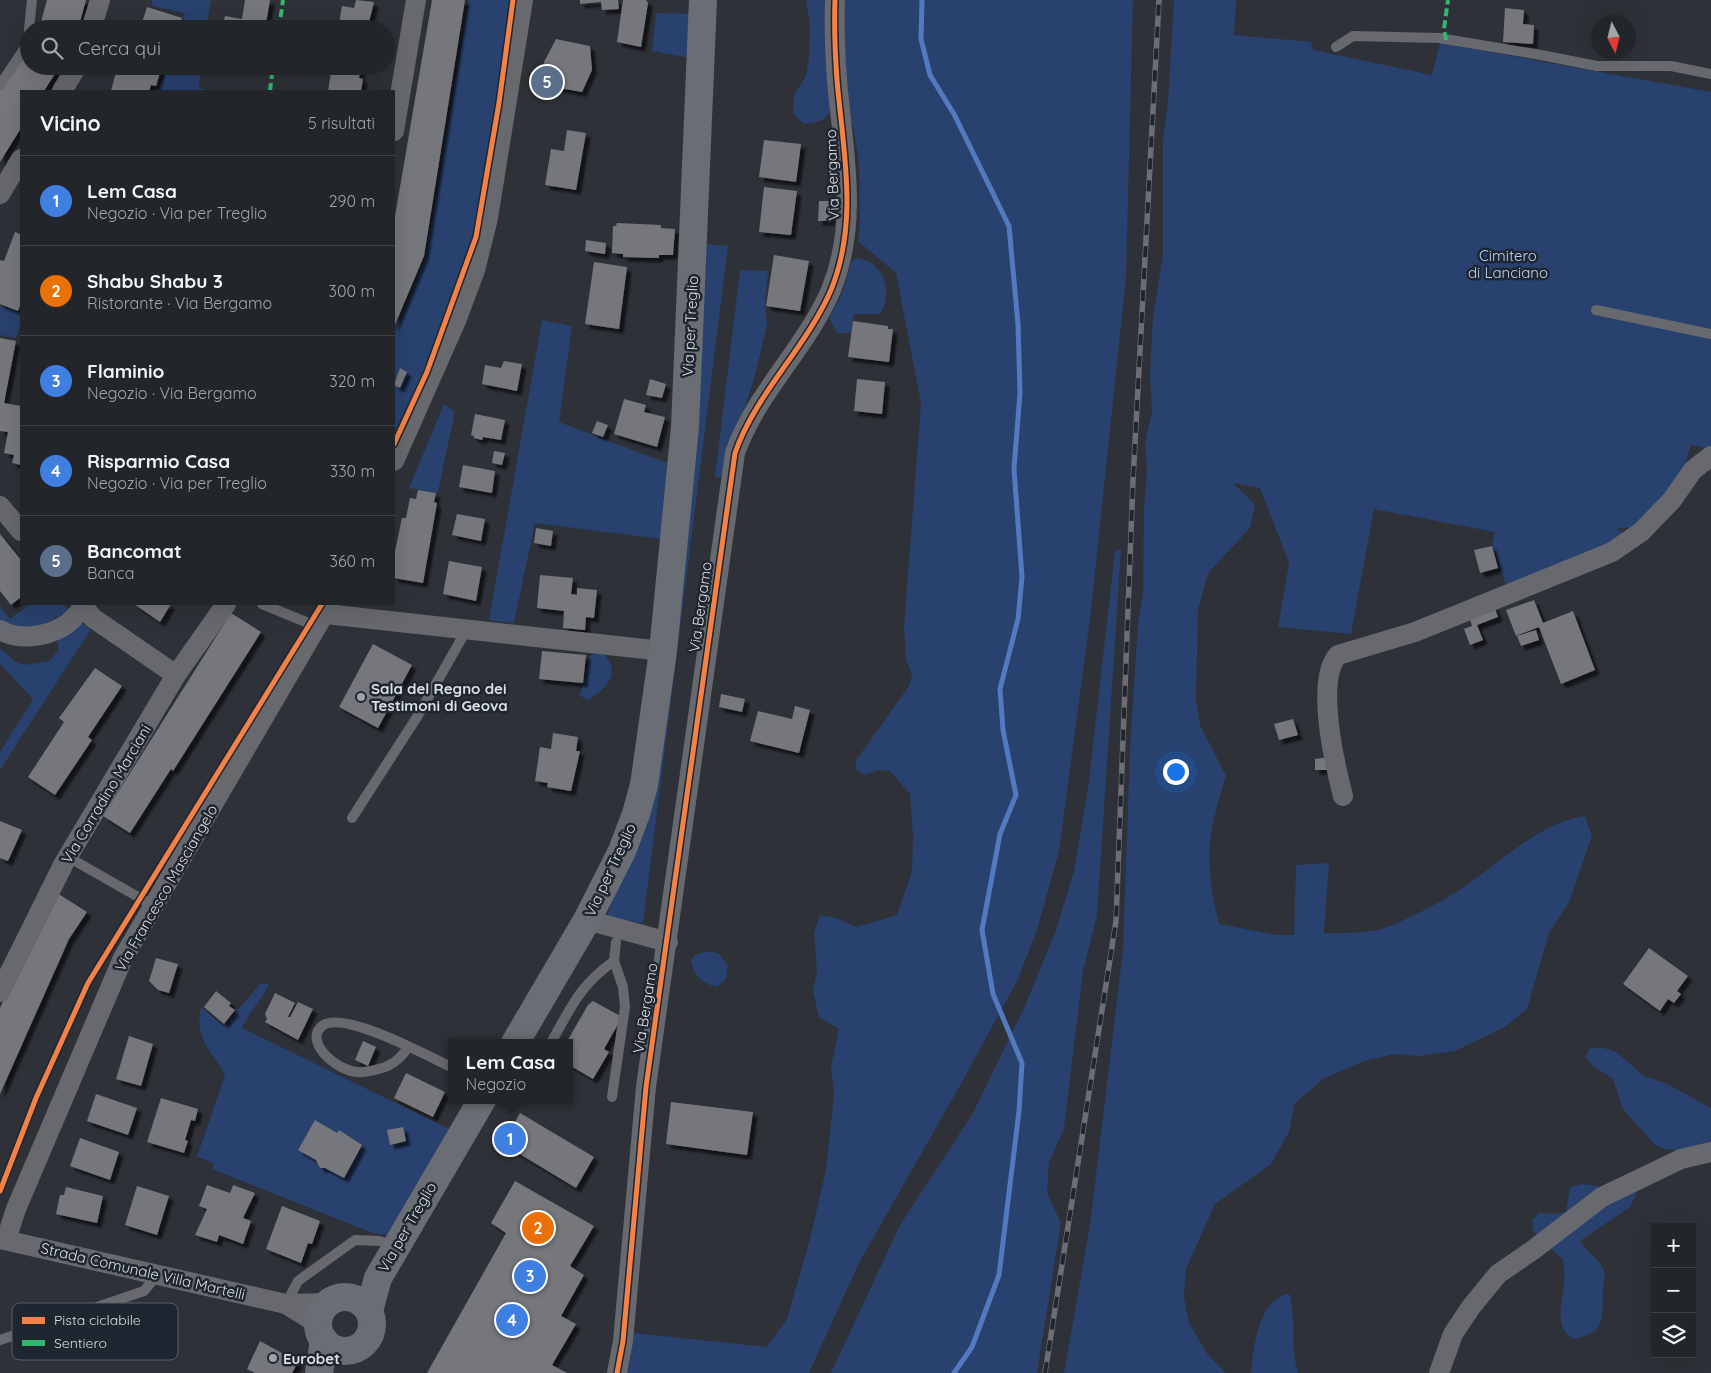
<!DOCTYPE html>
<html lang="it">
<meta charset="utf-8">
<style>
:root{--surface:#222529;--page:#2e3135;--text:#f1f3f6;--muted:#a2a5a8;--line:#3f4246;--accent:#0b8043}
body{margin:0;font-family:Quicksand,sans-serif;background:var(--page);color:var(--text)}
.controls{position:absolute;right:15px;bottom:15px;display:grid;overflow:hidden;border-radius:0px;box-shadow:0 5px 20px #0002}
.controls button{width:45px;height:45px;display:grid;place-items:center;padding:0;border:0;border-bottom:1px solid var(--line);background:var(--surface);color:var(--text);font:25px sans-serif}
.compass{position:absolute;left:1591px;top:15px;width:45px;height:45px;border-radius:50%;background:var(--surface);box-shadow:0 5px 20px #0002;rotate:173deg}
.you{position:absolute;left:1175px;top:771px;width:18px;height:18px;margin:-12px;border:4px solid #fff;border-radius:50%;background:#1a73e8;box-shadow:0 0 0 8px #1a73e833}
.badge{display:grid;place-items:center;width:32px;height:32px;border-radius:50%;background:var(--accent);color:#fff;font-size:16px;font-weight:700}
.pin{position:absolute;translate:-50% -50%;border:2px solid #fff;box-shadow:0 1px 5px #0006}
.popup{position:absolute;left:448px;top:1039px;width:125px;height:65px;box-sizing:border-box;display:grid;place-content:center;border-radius:0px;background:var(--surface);filter:drop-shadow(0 1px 4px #0005);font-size:16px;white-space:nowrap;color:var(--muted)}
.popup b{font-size:19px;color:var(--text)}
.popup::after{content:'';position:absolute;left:50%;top:100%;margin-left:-10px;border:10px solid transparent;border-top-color:var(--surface)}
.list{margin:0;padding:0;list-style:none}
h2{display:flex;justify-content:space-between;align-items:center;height:65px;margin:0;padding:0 20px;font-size:21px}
h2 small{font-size:16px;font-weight:400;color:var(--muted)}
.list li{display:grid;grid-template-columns:32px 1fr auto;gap:15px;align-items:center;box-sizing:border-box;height:90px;padding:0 20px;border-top:1px solid var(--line)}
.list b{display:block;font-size:19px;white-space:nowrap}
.list p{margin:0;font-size:16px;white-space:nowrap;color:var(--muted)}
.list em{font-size:16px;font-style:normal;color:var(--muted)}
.icon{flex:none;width:28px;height:28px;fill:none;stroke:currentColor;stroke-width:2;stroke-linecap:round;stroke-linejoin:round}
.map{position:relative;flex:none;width:1711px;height:1373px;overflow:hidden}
.search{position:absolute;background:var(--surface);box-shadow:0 5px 20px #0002;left:20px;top:20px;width:375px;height:55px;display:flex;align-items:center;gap:12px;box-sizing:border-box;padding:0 18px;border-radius:28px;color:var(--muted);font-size:19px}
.panel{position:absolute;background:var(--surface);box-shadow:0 5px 20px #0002;left:20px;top:90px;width:375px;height:515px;border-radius:0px}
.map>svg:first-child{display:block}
</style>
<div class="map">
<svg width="1711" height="1373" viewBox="0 0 1711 1373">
<defs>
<filter id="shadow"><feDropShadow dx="4.5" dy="4.5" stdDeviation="1" flood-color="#0009"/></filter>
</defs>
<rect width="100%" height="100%" fill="#2e3137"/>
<g fill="#29416f">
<polygon points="152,0 211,0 206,29 181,29 185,13 152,6"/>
<polygon points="469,0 513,0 477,232 436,346 394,441 394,335 426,255"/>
<path d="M806 0H1133L1126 277 1091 611 1059 851 1037 930 1018 979 962 1082 859 1263 809 1373H628L634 1333 767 1347 787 1319 810 1239 826 1170 834 1094 831 1067 839 1029 819 1017 813 992 817 971 814 933 820 915 837 918 856 927 897 915 912 871 913 836 910 794 890 771 880 770 865 775 855 769 857 759 909 686 912 676 906 659 904 627 921 403 896 273 858 241 860 225 859 162 853 126 845 102 836 99C828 116 825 123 804 124L793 114 794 95 806 76 809 57 810 23Z"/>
<path d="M1174 0H1236L1234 35 1311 42 1313 50 1432 75 1440 43 1711 92V449L1691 445 1676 490 1640 526 1615 529 1633 536 1508 590 1492 544 1495 532 1374 509 1351 634 1278 627 1289 563 1260 488 1233 483 1255 505 1250 528 1208 573 1198 610 1196 700 1200 725 1226 776C1207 835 1204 863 1219 924L1277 935H1294L1296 865 1329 863 1324 933C1342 933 1361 933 1378 930 1398 925 1447 899 1464 887 1502 861 1539 823 1585 816L1592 836 1569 902 1549 933 1527 1009 1505 1027 1455 1051 1419 1056 1395 1054 1364 1061 1323 1079 1295 1103 1289 1132 1271 1164 1215 1204 1186 1269 1184 1297 1189 1323 1208 1355 1226 1373H1064L1090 1225 1123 950 1130 749 1138 623 1143 593 1144 508 1147 471 1145 444 1152 411 1150 375 1153 317 1163 254V140L1168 102Z"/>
<polygon points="656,13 693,14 690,58 652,51"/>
<polygon points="168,66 201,66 199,88 212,91 158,91"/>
<polygon points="706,244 728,246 643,923 607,917 612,901 648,823 668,712"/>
<path d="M857 258C884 261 894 293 880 314H854L851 333H837L829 318 841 296 852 260Z"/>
<polygon points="740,270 768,271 765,303 767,325 755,375 724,477 715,477"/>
<polygon points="0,306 21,313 21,322 16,338 0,335"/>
<polygon points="542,320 572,326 559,422 667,463 661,539 535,523 514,623 489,620"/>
<polygon points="444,404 455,412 438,491 437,493 409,488"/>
<polygon points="1121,549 1097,916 1083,971 1064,1129 1049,1162 1047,1193 1061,1223 1037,1373 831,1373 900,1225 973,1113 1025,1006 1056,930 1074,871 1088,789 1115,551"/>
<polygon points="31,604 63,604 69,611 40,626 23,631 0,624 0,607 10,619"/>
<polygon points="81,623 91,629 0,770 0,752 33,699 0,664 0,648 16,662 24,665 49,661 58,651 58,638"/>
<path d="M601 651C623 672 608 688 588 700L579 695 586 678 590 657 594 653Z"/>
<path d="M710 951 719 954 728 966 726 979 717 987C702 984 693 974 691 960L695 955Z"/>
<path d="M261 983 269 984C262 1000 249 1012 242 1028L451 1130 392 1235 373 1233 212 1169 214 1163 197 1157 225 1075C211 1049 194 1039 201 1007L224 1026Z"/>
<polygon points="1601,1047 1616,1052 1644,1076 1665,1083 1711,1108 1711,1161 1680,1150 1666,1149 1655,1145 1623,1109 1613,1079 1592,1065 1586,1057 1589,1049"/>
<path d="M1582 1184 1611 1188 1634 1185 1637 1193 1630 1207 1580 1241C1587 1252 1599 1258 1604 1271 1606 1277 1603 1284 1603 1290 1602 1317 1607 1333 1574 1339 1553 1327 1562 1305 1564 1284 1565 1276 1564 1268 1563 1260L1533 1231 1532 1220 1539 1213 1553 1214 1566 1212 1570 1187Z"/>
<path d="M1285 1294 1290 1295C1296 1321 1290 1347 1298 1373H1251C1252 1354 1257 1322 1269 1306 1272 1301 1280 1297 1285 1294Z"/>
</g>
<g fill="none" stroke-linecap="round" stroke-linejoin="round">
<polyline stroke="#537abf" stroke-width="5" points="922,0 921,39 930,75 954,114 1009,226 1018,324 1020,393 1014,469 1022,577 1018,619 1000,689 1003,730 1016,795 1000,834 982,930 993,994 1022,1063 1019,1111 999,1275 972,1347 954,1373"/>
</g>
<g fill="#74777c" filter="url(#shadow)">
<polygon points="47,0 86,0 78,29 39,29"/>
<polygon points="245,0 270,0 265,29 222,29 225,16 242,19"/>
<polygon points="356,0 374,2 368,26 371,27 371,29 338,29 342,6 354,8"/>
<polygon points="432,0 465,0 424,256 394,327 394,222"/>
<polygon points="580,0 618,0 619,9 602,10 601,2 580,4"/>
<polygon points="623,0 646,0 648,3 641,47 617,42"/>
<polygon points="147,7 182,18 179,29 140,29"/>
<polygon points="1505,8 1524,10 1523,24 1534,25 1533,44 1503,42"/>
<polygon points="556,39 590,46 592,70 582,92 548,86 544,62"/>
<polygon points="29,46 29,66 60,66 44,91 21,91 21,128 0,162 0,90"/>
<polygon points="123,66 162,66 156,86 151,85 149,91 111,91 116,72 121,74"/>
<polygon points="332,66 361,66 359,78 363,79 361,91 328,91"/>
<polygon points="567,130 586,133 576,190 545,185 551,149 564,151"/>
<polygon points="764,140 801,144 796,182 759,177"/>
<polygon points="764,187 797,191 791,235 759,232"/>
<polygon points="819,201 831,201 830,221 818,221"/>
<polygon points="617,223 661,225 661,228 675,229 673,255 659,255 659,258 623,257 623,254 612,253 613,226 616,226"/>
<polygon points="21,230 21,303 18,311 0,304 0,260 4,261 15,232 20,234"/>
<polygon points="586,240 606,243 605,254 585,251"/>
<polygon points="774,255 809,261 800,311 766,306"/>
<polygon points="594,262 627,267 619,329 585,324"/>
<polygon points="853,321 888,326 888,329 893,329 889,362 848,357"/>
<polygon points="0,338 16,341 4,403 21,406 21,465 12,463 14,455 4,453 8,432 0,431"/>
<polygon points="504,361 522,364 517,391 482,384 485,365 501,368"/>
<polygon points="400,368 407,372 400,388 394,385"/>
<polygon points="650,379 666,384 662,398 646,395"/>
<polygon points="857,379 885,382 882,414 854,411"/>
<polygon points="624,399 646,405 644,412 665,417 657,447 614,434"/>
<polygon points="475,414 505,420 501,440 483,437 482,440 474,438 474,436 471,435"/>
<polygon points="597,421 608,425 603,437 592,433"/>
<polygon points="494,451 505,453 502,465 492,463"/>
<polygon points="463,465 495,471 492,493 459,487"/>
<polygon points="418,490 436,493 434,502 437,503 423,583 394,578 394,556 402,518 406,518 410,498 416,499"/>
<polygon points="457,514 485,519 481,541 452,535"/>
<polygon points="536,528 553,531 551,546 534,543"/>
<polygon points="0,534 21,560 21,597 11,605 0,591"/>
<polygon points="1492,546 1498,568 1480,573 1474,550"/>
<polygon points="449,561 482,567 476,601 443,594"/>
<polygon points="540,575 573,578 571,594 577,595 577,588 597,590 594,618 586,617 585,630 563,628 564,611 537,608"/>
<polygon points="1534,600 1543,623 1573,611 1595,670 1561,684 1539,627 1516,636 1506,610"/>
<polygon points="134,604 171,604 160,622"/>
<polygon points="1494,606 1498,617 1477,625 1483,640 1470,645 1464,629 1472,626 1469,616"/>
<polygon points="231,613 261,632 173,771 171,769 130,833 103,816"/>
<polygon points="1536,630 1539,640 1521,646 1517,636"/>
<polygon points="373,644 412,665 378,728 339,707"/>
<polygon points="542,651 586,655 583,683 539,679"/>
<polygon points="95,668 122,686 88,737 92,740 55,795 28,777 64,722 59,718"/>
<polygon points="721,694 745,699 742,712 719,707"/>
<polygon points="795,706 810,710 799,753 750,741 758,711 792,719"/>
<polygon points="1293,719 1298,735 1279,740 1274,724"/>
<polygon points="553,733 578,737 576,751 580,751 571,791 547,787 548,783 535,781 540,747 551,749"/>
<polygon points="1329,757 1332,770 1315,770 1315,759"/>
<polygon points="0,821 22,830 8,861 0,858"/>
<polygon points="57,893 87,912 69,939 0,1094 0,1008 39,921"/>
<polygon points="1649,948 1688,976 1677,991 1681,994 1674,1003 1668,999 1660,1011 1623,984"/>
<polygon points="156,958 178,964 169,993 158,990 149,981"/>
<polygon points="216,991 231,1003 229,1006 235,1010 224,1024 204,1007"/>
<polygon points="275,993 295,1003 288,1017 290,1017 298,1002 313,1009 298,1040 265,1022 267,1019 265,1014"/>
<polygon points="593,1001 622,1017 604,1049 609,1052 593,1079 569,1065 569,1043 566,1043 588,1005"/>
<polygon points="129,1036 153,1044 141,1086 116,1079"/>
<polygon points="363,1041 376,1047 368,1066 355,1060"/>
<polygon points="406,1073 445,1092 433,1117 394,1098"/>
<polygon points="96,1094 137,1108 128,1135 87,1121"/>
<polygon points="161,1098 198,1109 195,1121 191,1120 185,1140 188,1141 184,1153 147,1142"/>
<polygon points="671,1102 753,1112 747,1155 666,1144"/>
<polygon points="520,1113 594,1157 576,1188 503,1144"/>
<polygon points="315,1120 337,1133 339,1130 362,1145 344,1178 325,1168 320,1168 316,1160 298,1150"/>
<polygon points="403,1127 406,1141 390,1145 387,1130"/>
<polygon points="80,1138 119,1152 110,1180 70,1166"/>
<polygon points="515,1181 594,1226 570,1266 584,1275 561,1316 576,1324 552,1365 567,1373 427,1373 506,1233 491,1223"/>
<polygon points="207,1185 230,1193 233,1185 255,1193 243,1218 251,1221 243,1244 219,1235 217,1242 195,1235 207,1209 199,1206"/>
<polygon points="137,1186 169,1196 157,1235 125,1225"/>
<polygon points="66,1187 103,1196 97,1223 56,1214 60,1195 64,1195"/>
<polygon points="282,1206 320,1221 312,1244 308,1243 301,1263 266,1249"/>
<polygon points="260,1341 298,1362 292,1373 255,1373 247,1369"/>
</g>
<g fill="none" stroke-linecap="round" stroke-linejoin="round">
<g stroke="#67696e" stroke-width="10">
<polyline points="29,29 32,0"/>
<polyline points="1336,47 1353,36 1439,38 1541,55 1597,66 1671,66 1711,74"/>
<polyline points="0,85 28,43 29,33"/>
<polyline points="1596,310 1711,334"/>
<polyline points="262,604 318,627"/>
<polyline points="352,818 417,717 467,629"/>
<polyline points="68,857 154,906"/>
<path d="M551 1043C571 1007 580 985 614 961"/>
<path d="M408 1047C397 1065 384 1069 364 1072 342 1076 302 1043 322 1026 342 1009 430 1057 451 1067"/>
<polyline points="612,1097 625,1007 623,987 614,961 616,942"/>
<polyline points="286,1304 298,1281 355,1240 379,1241 395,1245"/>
<polyline points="0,1340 144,1291 158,1274"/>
</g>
<g stroke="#67696e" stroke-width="20">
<polyline points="91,29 100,0"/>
<polyline points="62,91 77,66"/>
<polyline points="394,131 416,0"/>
<polyline points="0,194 21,159"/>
<polyline points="394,461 456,321 475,270 488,218 523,0"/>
<polyline points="0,506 21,531"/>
<polyline points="81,604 93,618 176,675"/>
<polyline points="326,614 663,651"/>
<path d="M0 630C19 641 45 637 64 626 71 622 78 613 84 607"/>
<path d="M1343 796C1335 765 1315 680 1338 655L1415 632 1612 552 1641 532 1672 500 1693 470 1711 456"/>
<polyline points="587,920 668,942"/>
<polyline points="0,992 64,863 176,675 226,604"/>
<polyline points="0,1239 286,1304 328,1303"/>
<polyline points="6,1240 16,1209 123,958 330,604"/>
<polyline points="286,1304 318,1324"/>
<path d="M617 1373 623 1341 646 1087 735 453C756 393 806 348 831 290 859 221 843 151 837 80 835 53 834 27 835 0"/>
<polyline points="1439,1373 1453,1334 1471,1307 1498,1274 1533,1250 1602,1197 1681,1159 1711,1152"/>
</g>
<g stroke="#6a6d73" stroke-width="28">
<polyline points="515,1043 587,920 622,851 636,814 644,785 663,651 685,427 703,0"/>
<circle cx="345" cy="1324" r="27"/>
<polyline points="369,1311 378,1278 482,1100"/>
<polyline points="319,1373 324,1340"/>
</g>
<defs>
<polyline id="rail" points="1045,1373 1116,921 1133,480 1159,0"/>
</defs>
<use href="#rail" stroke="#6c6e73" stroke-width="5.5"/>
<use href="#rail" stroke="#202630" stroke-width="4" stroke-dasharray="11" stroke-linecap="butt"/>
<g stroke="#33b770" stroke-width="4" stroke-dasharray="8 4" stroke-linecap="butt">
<polyline points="279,29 283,0"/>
<polyline points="1446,40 1444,29 1448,0"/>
<polyline points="270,91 273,66"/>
</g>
<defs>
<g id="cycleway">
<polyline points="394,444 427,372 476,237 499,103 513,0"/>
<polyline points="0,1191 36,1098 88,983 322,604"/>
<path d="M617 1373 623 1341 646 1087 735 453C756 393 806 348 831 290 859 221 843 151 837 80 835 53 834 27 835 0"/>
</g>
</defs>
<use href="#cycleway" stroke="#202630" stroke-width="8"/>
<use href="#cycleway" stroke="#f48246" stroke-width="5"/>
</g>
<g fill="#9ea2a9" stroke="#202630" stroke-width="2">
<circle cx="361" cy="697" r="5"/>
<circle cx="273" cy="1358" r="5"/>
</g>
<g text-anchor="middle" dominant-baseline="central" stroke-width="5" stroke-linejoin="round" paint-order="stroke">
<g font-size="15" fill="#dbdfe6" stroke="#202630">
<text transform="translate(832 175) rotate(-92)">Via Bergamo</text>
<text transform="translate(690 326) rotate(-87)">Via per Treglio</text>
<text transform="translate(700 607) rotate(-82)">Via Bergamo</text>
<text transform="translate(106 794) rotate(-59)">Via Corradino Marciani</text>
<text transform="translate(610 870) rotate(-65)">Via per Treglio</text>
<text transform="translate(166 888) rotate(-60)">Via Francesco Masciangelo</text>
<text transform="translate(645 1008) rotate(-81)">Via Bergamo</text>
<text transform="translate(407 1227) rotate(-60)">Via per Treglio</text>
<text transform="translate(143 1271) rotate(13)">Strada Comunale Villa Martelli</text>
</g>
<g font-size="15" fill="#bbd2fa" stroke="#202630">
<text x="1508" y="255">Cimitero<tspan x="1508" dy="17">di Lanciano</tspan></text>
</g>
<g font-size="15" font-weight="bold" fill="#dbdfe6" stroke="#202630" text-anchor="start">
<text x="371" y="688">Sala del Regno dei<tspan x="371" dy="17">Testimoni di Geova</tspan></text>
<text x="283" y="1358">Eurobet</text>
</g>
</g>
<rect x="12" y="1303" width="166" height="57" rx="8" fill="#202630" stroke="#585e67" stroke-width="1"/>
<rect x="22" y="1317" width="23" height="7" fill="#f48246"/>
<rect x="22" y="1340" width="23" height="6" fill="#33b770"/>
<g font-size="14" fill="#dbdfe6">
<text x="54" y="1325">Pista ciclabile</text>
<text x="54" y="1348">Sentiero</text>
</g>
</svg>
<div class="controls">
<button>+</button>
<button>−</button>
<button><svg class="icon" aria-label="layers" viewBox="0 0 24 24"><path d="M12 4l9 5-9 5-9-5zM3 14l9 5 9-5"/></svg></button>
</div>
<svg class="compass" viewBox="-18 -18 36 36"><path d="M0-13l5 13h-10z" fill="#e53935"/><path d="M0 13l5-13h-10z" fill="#a2a5a8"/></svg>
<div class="you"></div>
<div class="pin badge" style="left:510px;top:1139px;background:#3f7fe0">1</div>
<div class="popup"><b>Lem Casa</b>Negozio</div>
<div class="pin badge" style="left:538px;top:1228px;background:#e8710a">2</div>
<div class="pin badge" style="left:530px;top:1276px;background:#3f7fe0">3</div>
<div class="pin badge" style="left:512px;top:1320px;background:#3f7fe0">4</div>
<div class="pin badge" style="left:547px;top:82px;background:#5c6f8a">5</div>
<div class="search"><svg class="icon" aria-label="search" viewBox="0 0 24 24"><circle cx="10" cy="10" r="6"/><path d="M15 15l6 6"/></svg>Cerca qui</div>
<section class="panel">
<h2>Vicino<small>5 risultati</small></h2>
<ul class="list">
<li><span class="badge" style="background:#3f7fe0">1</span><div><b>Lem Casa</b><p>Negozio · Via per Treglio</p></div><em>290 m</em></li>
<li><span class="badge" style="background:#e8710a">2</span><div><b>Shabu Shabu 3</b><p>Ristorante · Via Bergamo</p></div><em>300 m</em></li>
<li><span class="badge" style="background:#3f7fe0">3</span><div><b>Flaminio</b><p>Negozio · Via Bergamo</p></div><em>320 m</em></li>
<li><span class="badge" style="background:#3f7fe0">4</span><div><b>Risparmio Casa</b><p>Negozio · Via per Treglio</p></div><em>330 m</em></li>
<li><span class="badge" style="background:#5c6f8a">5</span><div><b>Bancomat</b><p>Banca</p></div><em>360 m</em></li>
</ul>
</section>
</div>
